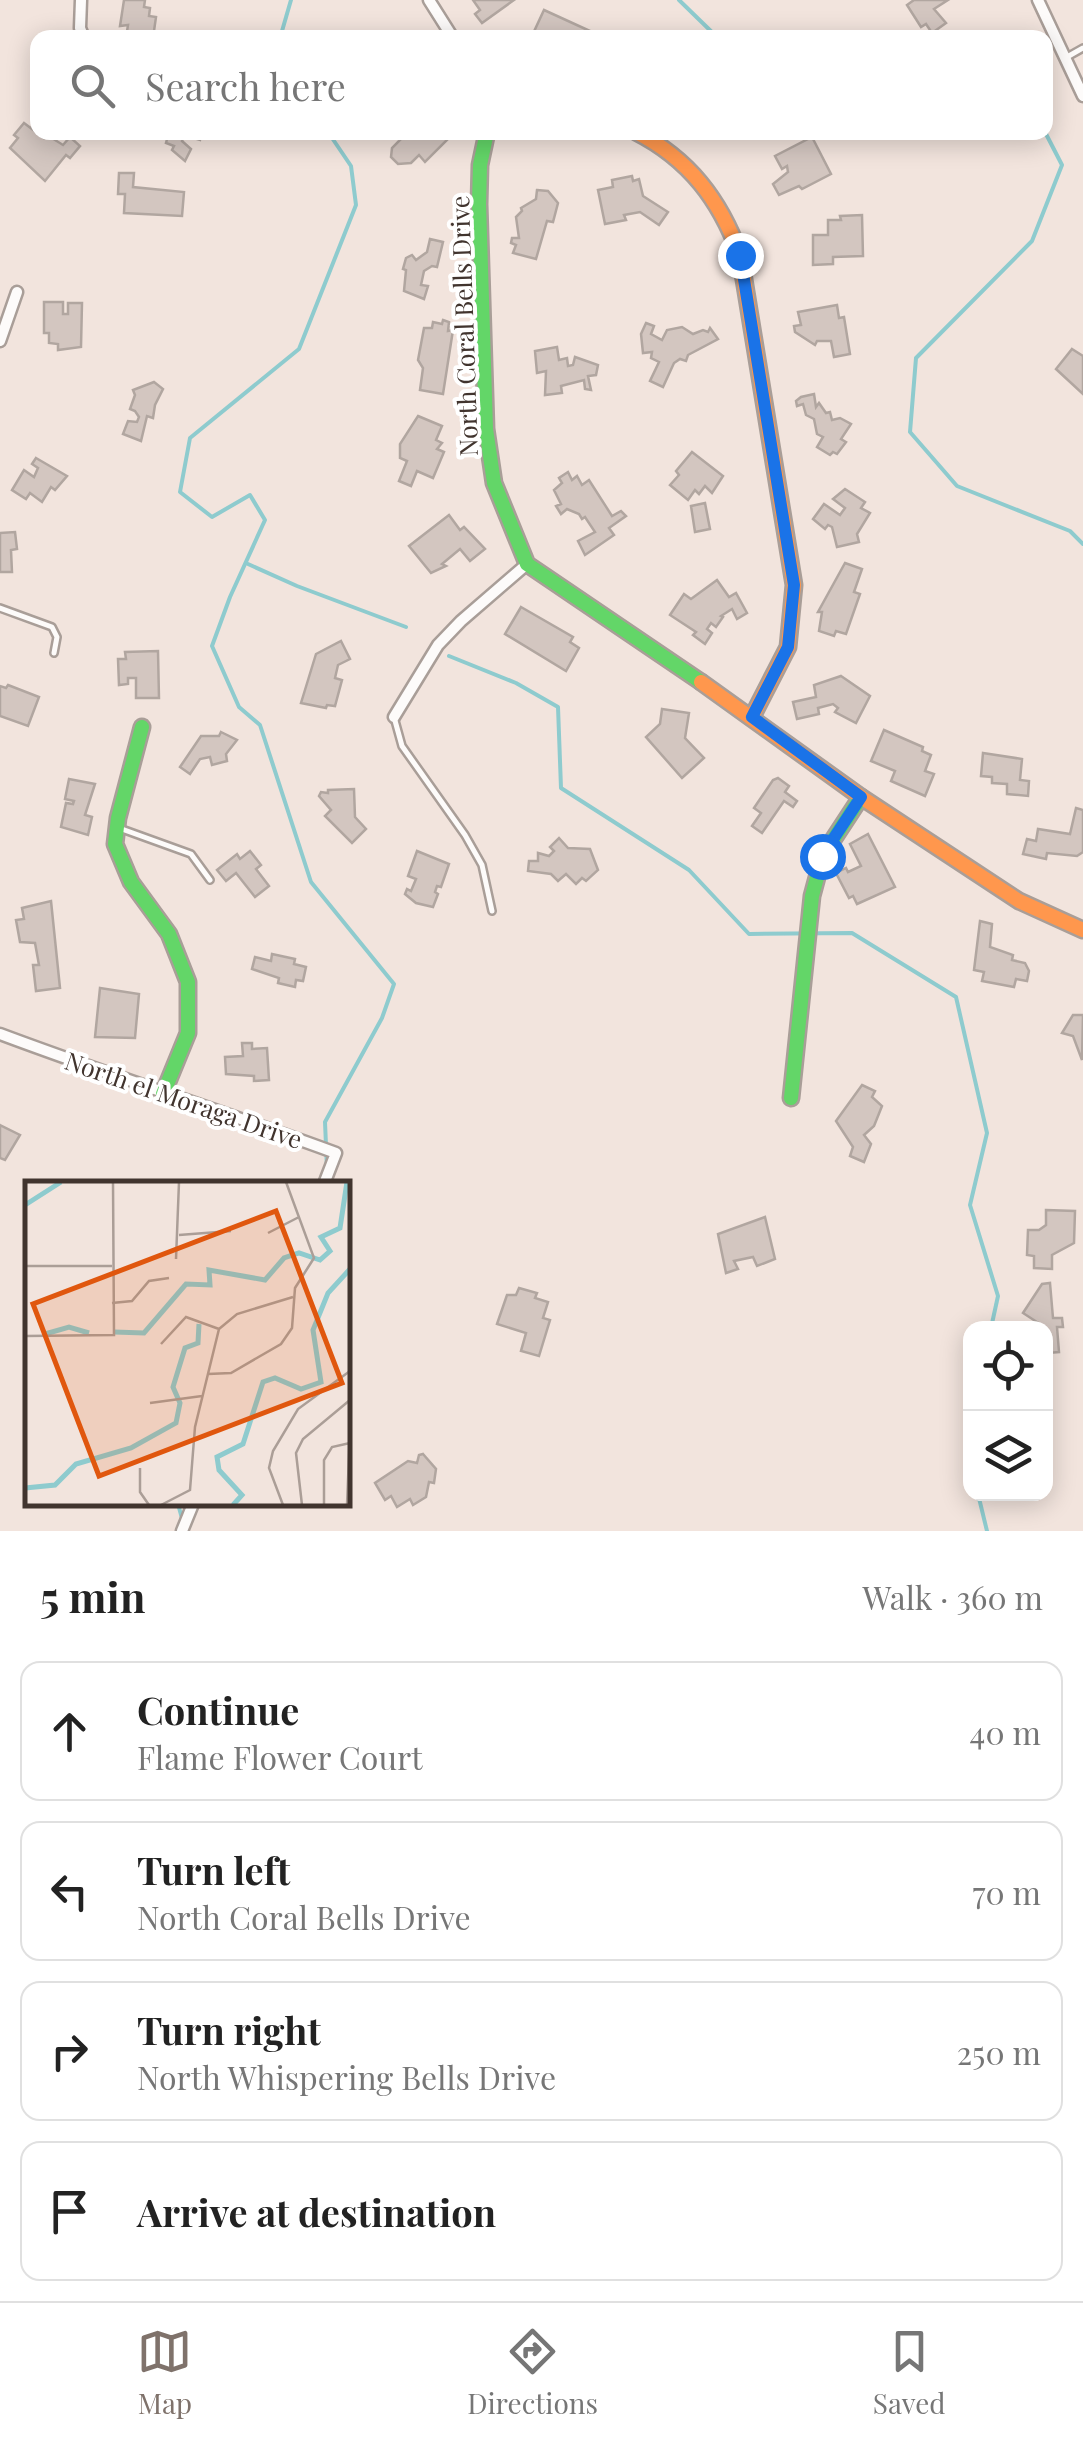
<!DOCTYPE html>
<meta charset="utf-8">
<style>
:root{--surface:#fff;--page:#f6f6f6;--text:#222;--muted:#767676;--line:#e0e0e0;--accent:#7f726b}
body{margin:0;font-family:"Playfair Display",serif;background:var(--page);color:var(--text)}
.controls{position:absolute;right:30px;bottom:30px;display:grid;overflow:hidden;border-radius:20px;box-shadow:0 5px 25px #0003}
.controls button{width:90px;height:90px;display:grid;place-items:center;padding:0;border:0;border-bottom:2px solid var(--line);background:var(--surface);color:var(--text);font:50px sans-serif}
.stop{position:absolute;width:30px;height:30px;margin:-22px;border:8px solid #1a73e8;border-radius:50%;background:#fff}
.stop.end{background:#1a73e8;border-color:#fff;box-shadow:0 2px 10px #0008}
.list{margin:0;padding:0;list-style:none}
h2{display:flex;justify-content:space-between;align-items:center;height:130px;margin:0;padding:0 40px;font-size:42px}
h2 small{font-size:32px;font-weight:400;color:var(--muted)}
.list li{display:grid;grid-template-columns:65px 1fr auto;gap:30px;align-items:center;box-sizing:border-box;height:140px;margin:0 20px 20px;padding:0 20px;border:2px solid var(--line);border-radius:20px}
.list b{display:block;font-size:38px;white-space:nowrap}
.list p{margin:0;font-size:32px;white-space:nowrap;color:var(--muted)}
.list em{font-size:32px;font-style:normal;color:var(--muted)}
.icon{flex:none;width:55px;height:55px;fill:none;stroke:currentColor;stroke-width:2;stroke-linecap:round;stroke-linejoin:round}
.map{position:relative;flex:none;width:1083px;height:1531px;overflow:hidden}
.search{position:absolute;background:var(--surface);box-shadow:0 5px 25px #0003;left:30px;right:30px;top:30px;height:110px;display:flex;align-items:center;gap:25px;box-sizing:border-box;padding:0 35px;border-radius:20px;color:var(--muted);font-size:38px}
.sheet{height:770px;background:var(--surface)}
nav{display:flex;justify-content:space-around;align-items:center;box-sizing:border-box;height:140px;border-top:2px solid var(--line);background:var(--surface);font-size:28px;color:var(--muted)}
nav a{display:grid;justify-items:center;gap:5px}
nav .on{color:var(--accent)}
.map>svg:first-child{display:block}
</style>
<div class="map">
<svg width="1083" height="1531" viewBox="0 0 1083 1531">
<rect width="100%" height="100%" fill="#f2e4dd"/>
<g fill="none" stroke-linecap="round" stroke-linejoin="round">
<g stroke="#8ecbce" stroke-width="4">
<polyline points="679,0 718,38"/>
<polyline points="280,38 291,0"/>
<polyline points="1045,132 1062,165 1032,241 916,358 910,432 957,486 1070,531 1083,544"/>
<polyline points="248,564 297,586 406,627"/>
<polyline points="449,656 516,683 558,707 561,788 689,870 749,934 852,933 956,997 987,1133 970,1205 998,1296 991,1328"/>
<polyline points="327,1169 325,1122 382,1018 394,984 311,882 260,725 239,707 212,646 230,597 265,520 250,495 212,517 180,492 190,438 299,349 356,205 351,166 328,132"/>
<polyline points="970,1435 967,1453 970,1466"/>
<polyline points="978,1494 987,1531"/>
<polyline points="178,1504 183,1522"/>
</g>
</g>
<g fill="#d3c6c0" stroke="#b1a6a0" stroke-width="2.5">
<polygon points="124,0 145,0 144,7 150,8 149,16 156,17 153,38 126,38 128,25 120,26"/>
<polygon points="473,0 514,0 482,23 475,14 480,10"/>
<polygon points="914,0 948,0 934,9 946,23 932,33 926,24 921,27 907,5"/>
<polygon points="544,10 590,31 588,38 531,38"/>
<polygon points="24,123 44,138 47,135 63,145 70,137 80,146 70,158 66,155 45,181 10,148 18,138 14,135"/>
<polygon points="169,132 202,132 200,140 184,135 182,141 191,149 185,161 172,150 174,146 166,143"/>
<polygon points="400,132 442,132 448,139 425,162 419,155 411,163 398,164 391,157 392,148 400,140 396,136"/>
<polygon points="812,137 831,174 802,189 799,186 779,195 773,184 788,172 787,166 782,169 775,156"/>
<polygon points="119,173 134,173 133,187 184,192 182,216 124,213 125,194 118,194"/>
<polygon points="632,176 633,181 639,179 643,196 668,212 659,225 640,212 624,215 626,220 605,224 598,190 613,187 612,180"/>
<polygon points="537,190 548,191 558,203 553,222 547,221 536,259 513,253 516,245 511,243 512,238 519,238 516,217 522,211 521,208 536,199"/>
<polygon points="862,215 863,256 833,257 833,264 813,265 813,235 828,235 828,220 841,220 840,216"/>
<polygon points="430,239 443,242 437,267 432,266 424,271 421,285 428,286 424,299 404,291 406,270 403,269 406,258 412,255 416,260 427,252"/>
<polygon points="44,302 63,302 63,314 68,314 68,303 82,303 81,347 58,350 58,344 49,343 49,333 44,333"/>
<polygon points="837,305 839,318 844,317 850,354 834,357 831,341 817,341 815,345 795,332 794,326 801,325 798,312"/>
<polygon points="443,320 449,322 448,331 453,330 443,394 420,390 423,368 418,360 424,328 432,328 433,322 442,324"/>
<polygon points="646,323 654,326 651,334 662,340 667,330 682,327 693,334 703,330 708,332 710,328 718,339 688,355 686,361 680,359 674,363 663,387 650,381 659,362 651,358 652,352 643,353 641,334"/>
<polygon points="557,347 559,360 567,358 568,366 573,365 575,357 598,365 596,375 588,376 591,390 585,389 584,380 561,386 562,393 545,395 546,371 537,373 535,351"/>
<polygon points="1072,349 1083,356 1083,394 1056,369"/>
<polygon points="154,382 163,389 155,405 153,418 147,416 141,441 123,434 128,421 137,422 139,417 135,411 130,409 135,395 133,390"/>
<polygon points="814,394 816,407 819,403 826,413 830,412 832,420 840,418 851,424 841,439 846,442 837,454 833,452 830,455 817,447 823,437 817,434 814,419 806,415 803,404 797,406 796,401 801,397"/>
<polygon points="418,416 442,426 436,440 442,443 437,449 444,452 433,478 417,471 411,486 399,481 407,461 400,458 400,444"/>
<polygon points="692,452 723,476 712,493 705,486 699,494 695,490 688,500 670,485 679,475 676,471"/>
<polygon points="36,458 67,476 55,490 51,487 42,502 30,493 26,499 12,490 24,470 34,477 38,468 32,464"/>
<polygon points="568,472 572,480 577,476 582,485 589,480 612,516 621,511 626,516 609,528 614,535 585,555 578,541 595,532 585,517 582,519 579,514 567,509 561,514 556,506 561,504 554,490 562,483 559,478"/>
<polygon points="845,489 865,502 861,508 870,513 857,534 859,542 837,547 832,527 828,525 825,529 813,519 824,504 840,515 845,508 833,499"/>
<polygon points="705,503 710,529 695,532 691,506"/>
<polygon points="449,515 460,530 464,527 485,549 470,561 460,549 442,564 446,566 431,573 409,546"/>
<polygon points="15,532 17,549 11,550 12,572 0,572 0,533"/>
<polygon points="845,563 862,569 854,592 860,594 846,634 836,631 834,636 819,631 822,612 818,612"/>
<polygon points="717,580 729,597 736,593 747,613 737,619 732,609 721,616 723,617 716,627 711,623 707,629 712,633 705,644 693,635 696,632 670,615 684,594 691,599"/>
<polygon points="521,607 573,637 570,642 579,648 566,671 505,634"/>
<polygon points="341,641 350,659 338,665 335,678 342,680 335,706 327,705 326,708 301,703 316,654"/>
<polygon points="158,651 159,698 136,698 136,678 128,678 128,684 119,685 118,659 126,659 125,652"/>
<polygon points="841,676 870,696 856,723 835,712 838,708 833,704 818,708 819,714 797,719 793,702 816,697 814,685"/>
<polygon points="8,685 39,697 28,726 0,716 0,686 6,688"/>
<polygon points="662,709 689,713 685,738 704,758 682,778 646,737 660,724"/>
<polygon points="884,730 923,747 922,751 931,755 925,771 934,774 925,796 891,781 895,771 871,761"/>
<polygon points="221,732 237,740 226,754 227,761 212,765 210,757 200,759 190,774 180,767 201,736 219,736"/>
<polygon points="983,753 1022,759 1020,780 1029,781 1028,796 1007,794 1007,784 992,783 992,777 981,776"/>
<polygon points="778,778 789,786 785,792 797,801 793,807 784,801 762,833 752,826 761,813 754,808 773,780"/>
<polygon points="69,779 95,784 85,815 92,817 88,835 61,827 66,803 73,804 74,801 65,799"/>
<polygon points="354,789 355,817 366,829 352,843 325,816 331,810 319,796 321,792 328,793 328,790"/>
<polygon points="1076,808 1083,810 1083,852 1077,856 1047,853 1046,859 1023,854 1027,839 1036,841 1038,829 1070,834"/>
<polygon points="868,834 895,887 857,904 853,896 849,898 836,873 846,868 848,872 861,866 850,844"/>
<polygon points="559,838 568,848 590,849 598,870 586,881 582,878 576,884 566,874 558,881 551,874 528,871 529,861 538,861 538,853 549,856 554,851 550,847"/>
<polygon points="250,851 261,865 256,869 269,886 255,897 236,873 226,881 217,870 237,854 240,859"/>
<polygon points="417,851 449,864 441,887 437,886 435,892 438,894 433,907 416,903 405,894 407,889 411,891 416,879 408,876"/>
<polygon points="51,901 60,988 36,991 33,965 39,965 35,943 20,942 16,920 24,919 22,908"/>
<polygon points="980,921 992,924 990,947 1013,955 1012,960 1025,963 1029,971 1027,981 1016,979 1014,987 982,981 984,972 974,970"/>
<polygon points="272,954 295,959 294,964 306,967 303,981 296,980 295,987 278,983 279,978 252,969 255,957 271,961"/>
<polygon points="100,988 139,994 135,1038 95,1037"/>
<polygon points="1073,1015 1083,1015 1082,1060 1073,1036 1062,1033"/>
<polygon points="242,1043 252,1043 252,1049 267,1048 269,1080 254,1081 254,1076 226,1074 225,1057 243,1056"/>
<polygon points="862,1085 875,1091 872,1097 882,1106 874,1126 864,1135 871,1144 864,1162 850,1156 853,1147 836,1121"/>
<polygon points="0,1125 20,1135 5,1160 0,1158"/>
<polygon points="1046,1210 1075,1211 1074,1243 1052,1255 1052,1269 1034,1268 1034,1256 1027,1255 1028,1230 1039,1230 1046,1225"/>
<polygon points="765,1217 775,1259 757,1266 753,1257 734,1261 738,1269 726,1273 718,1234"/>
<polygon points="1050,1283 1053,1318 1062,1318 1063,1327 1057,1327 1059,1352 1048,1353 1046,1328 1023,1313 1042,1284"/>
<polygon points="519,1288 537,1293 535,1298 548,1302 543,1318 550,1320 539,1356 521,1351 526,1333 497,1324 507,1295 516,1295"/>
<polygon points="423,1454 436,1469 434,1483 429,1482 426,1497 413,1505 410,1499 397,1507 391,1496 385,1500 375,1483 408,1461 417,1463 419,1455"/>
</g>
<g fill="none" stroke-linecap="round" stroke-linejoin="round">
<defs>
<g id="lane">
<polyline points="1067,57 1083,48"/>
<polyline points="0,608 52,627 57,637 54,653"/>
<polyline points="394,717 402,746 465,835 482,865 492,911"/>
<polyline points="119,828 191,854 210,880"/>
</g>
<g id="street">
<polyline points="81,0 80,28 84,38"/>
<polyline points="429,0 453,38"/>
<polyline points="1038,0 1083,96"/>
<polyline points="0,341 17,292"/>
<polyline points="394,717 438,645 461,621 527,564"/>
<path d="M0 1034C112 1076 225 1112 336 1153L324 1184"/>
<polyline points="182,1531 193,1504"/>
</g>
<g id="fast">
<polyline points="487,132 480,165 479,204 486,429 494,483 527,564 701,682"/>
<polyline points="142,727 118,818 115,844 131,882 169,934 188,982 188,1033 163,1094"/>
<polyline points="791,1098 812,896 823,855 861,797"/>
</g>
<g id="slow">
<path d="M636 132C689 159 720 200 740 255L794 585 788 647 752 717"/>
<polyline points="701,682 861,797 1019,901 1083,930"/>
</g>
</defs>
<use href="#lane" stroke="#a99e98" stroke-width="10"/>
<use href="#street" stroke="#a99e98" stroke-width="15"/>
<use href="#fast" stroke="#a99e98" stroke-width="19"/>
<use href="#slow" stroke="#a99e98" stroke-width="19"/>
<use href="#lane" stroke="#fdfbfa" stroke-width="5"/>
<use href="#street" stroke="#fdfbfa" stroke-width="10"/>
<use href="#fast" stroke="#63d668" stroke-width="14"/>
<use href="#slow" stroke="#ff974d" stroke-width="14"/>
</g>
<g fill="none" stroke-linecap="round" stroke-linejoin="round">
<polyline stroke="#1a73e8" stroke-width="12" points="740,255 794,585 788,647 752,717 861,797 822,856"/>
</g>
<g text-anchor="middle" dominant-baseline="central" stroke-width="8" stroke-linejoin="round" paint-order="stroke">
<g font-size="25" fill="#41342e" stroke="#fff">
<text transform="translate(463 326) rotate(-92)">North Coral Bells Drive</text>
<text transform="translate(184 1099) rotate(19)">North el Moraga Drive</text>
</g>
</g>
<g transform="translate(25 1181)">
<rect width="325" height="325" fill="#f2e4dd"/>
<path fill="none" stroke="#8ecbce" stroke-width="5" d="M0 24 36 1M89 151 119 152 161 103 185 104 184 89 240 99 259 77 274 72 295 79 305 70 296 56 315 47 322 1M20 153 44 146 64 152M0 307 30 304 51 283 106 267 151 242 155 222 148 206 160 167 173 162 174 143M208 324 217 314 194 289 192 276 218 263 238 201 250 197 276 208 296 201 288 149 303 112 325 88"/>
<path fill="none" stroke="#ab9e97" stroke-width="2.5" d="M243 52 274 36M154 54 206 50M151 78 154 1M0 85H87M87 122 107 120 124 100 144 97M0 155 89 154 88 1M136 163 161 136 194 148M183 193 206 192 256 163 267 147 270 107 289 77 261 1M125 222 177 215M115 287V311L124 324M136 324 165 309 170 246 194 148 212 133 268 116M258 324 244 287 248 270 273 228 325 190M277 324 271 272 278 258 325 219M299 324V279L307 266 325 262M322 324 325 249"/>
<path fill="#e0570e" fill-opacity="0.15" stroke="#e0570e" stroke-width="5" d="M251 30 317 202 74 295 8 123Z"/>
<rect width="325" height="325" fill="none" stroke="#41342e" stroke-width="5"/>
</g>
</svg>
<div class="controls">
<button><svg class="icon" aria-label="locate" viewBox="0 0 24 24"><circle cx="12" cy="12" r="6"/><path d="M12 2v4M12 18v4M2 12h4M18 12h4"/></svg></button>
<button><svg class="icon" aria-label="layers" viewBox="0 0 24 24"><path d="M12 4l9 5-9 5-9-5zM3 14l9 5 9-5"/></svg></button>
</div>
<div class="stop" style="left:822px;top:856px"></div>
<div class="stop end" style="left:740px;top:255px"></div>
<div class="search"><svg class="icon" aria-label="search" viewBox="0 0 24 24"><circle cx="10" cy="10" r="6"/><path d="M15 15l6 6"/></svg>Search here</div>
</div>
<section class="sheet">
<h2>5 min<small>Walk · 360 m</small></h2>
<ul class="list">
<li><svg class="icon" aria-label="ahead" viewBox="0 0 24 24"><path d="M12 20V5M6 11l6-6 6 6"/></svg><div><b>Continue</b><p>Flame Flower Court</p></div><em>40 m</em></li>
<li><svg class="icon" aria-label="left" viewBox="0 0 24 24"><path d="M17 20v-9H6M10 6l-5 5 5 5"/></svg><div><b>Turn left</b><p>North Coral Bells Drive</p></div><em>70 m</em></li>
<li><svg class="icon" aria-label="right" viewBox="0 0 24 24"><path d="M7 20v-9h11M14 6l5 5-5 5"/></svg><div><b>Turn right</b><p>North Whispering Bells Drive</p></div><em>250 m</em></li>
<li><svg class="icon" aria-label="arrive" viewBox="0 0 24 24"><path d="M6 21V4h12l-3 4 3 4H6"/></svg><div><b>Arrive at destination</b></div></li>
</ul>
</section>
<nav>
<a class="on"><svg class="icon" aria-label="map" viewBox="0 0 24 24"><path d="M3 6l6-2 6 2 6-2v14l-6 2-6-2-6 2zM9 4v14M15 6v14"/></svg>Map</a>
<a><svg class="icon" aria-label="directions" viewBox="0 0 24 24"><path d="M12 3l9 9-9 9-9-9zM9 14v-3h6M13 9l2 2-2 2"/></svg>Directions</a>
<a><svg class="icon" aria-label="saved" viewBox="0 0 24 24"><path d="M7 4h10v16l-5-4-5 4z"/></svg>Saved</a>
</nav>
